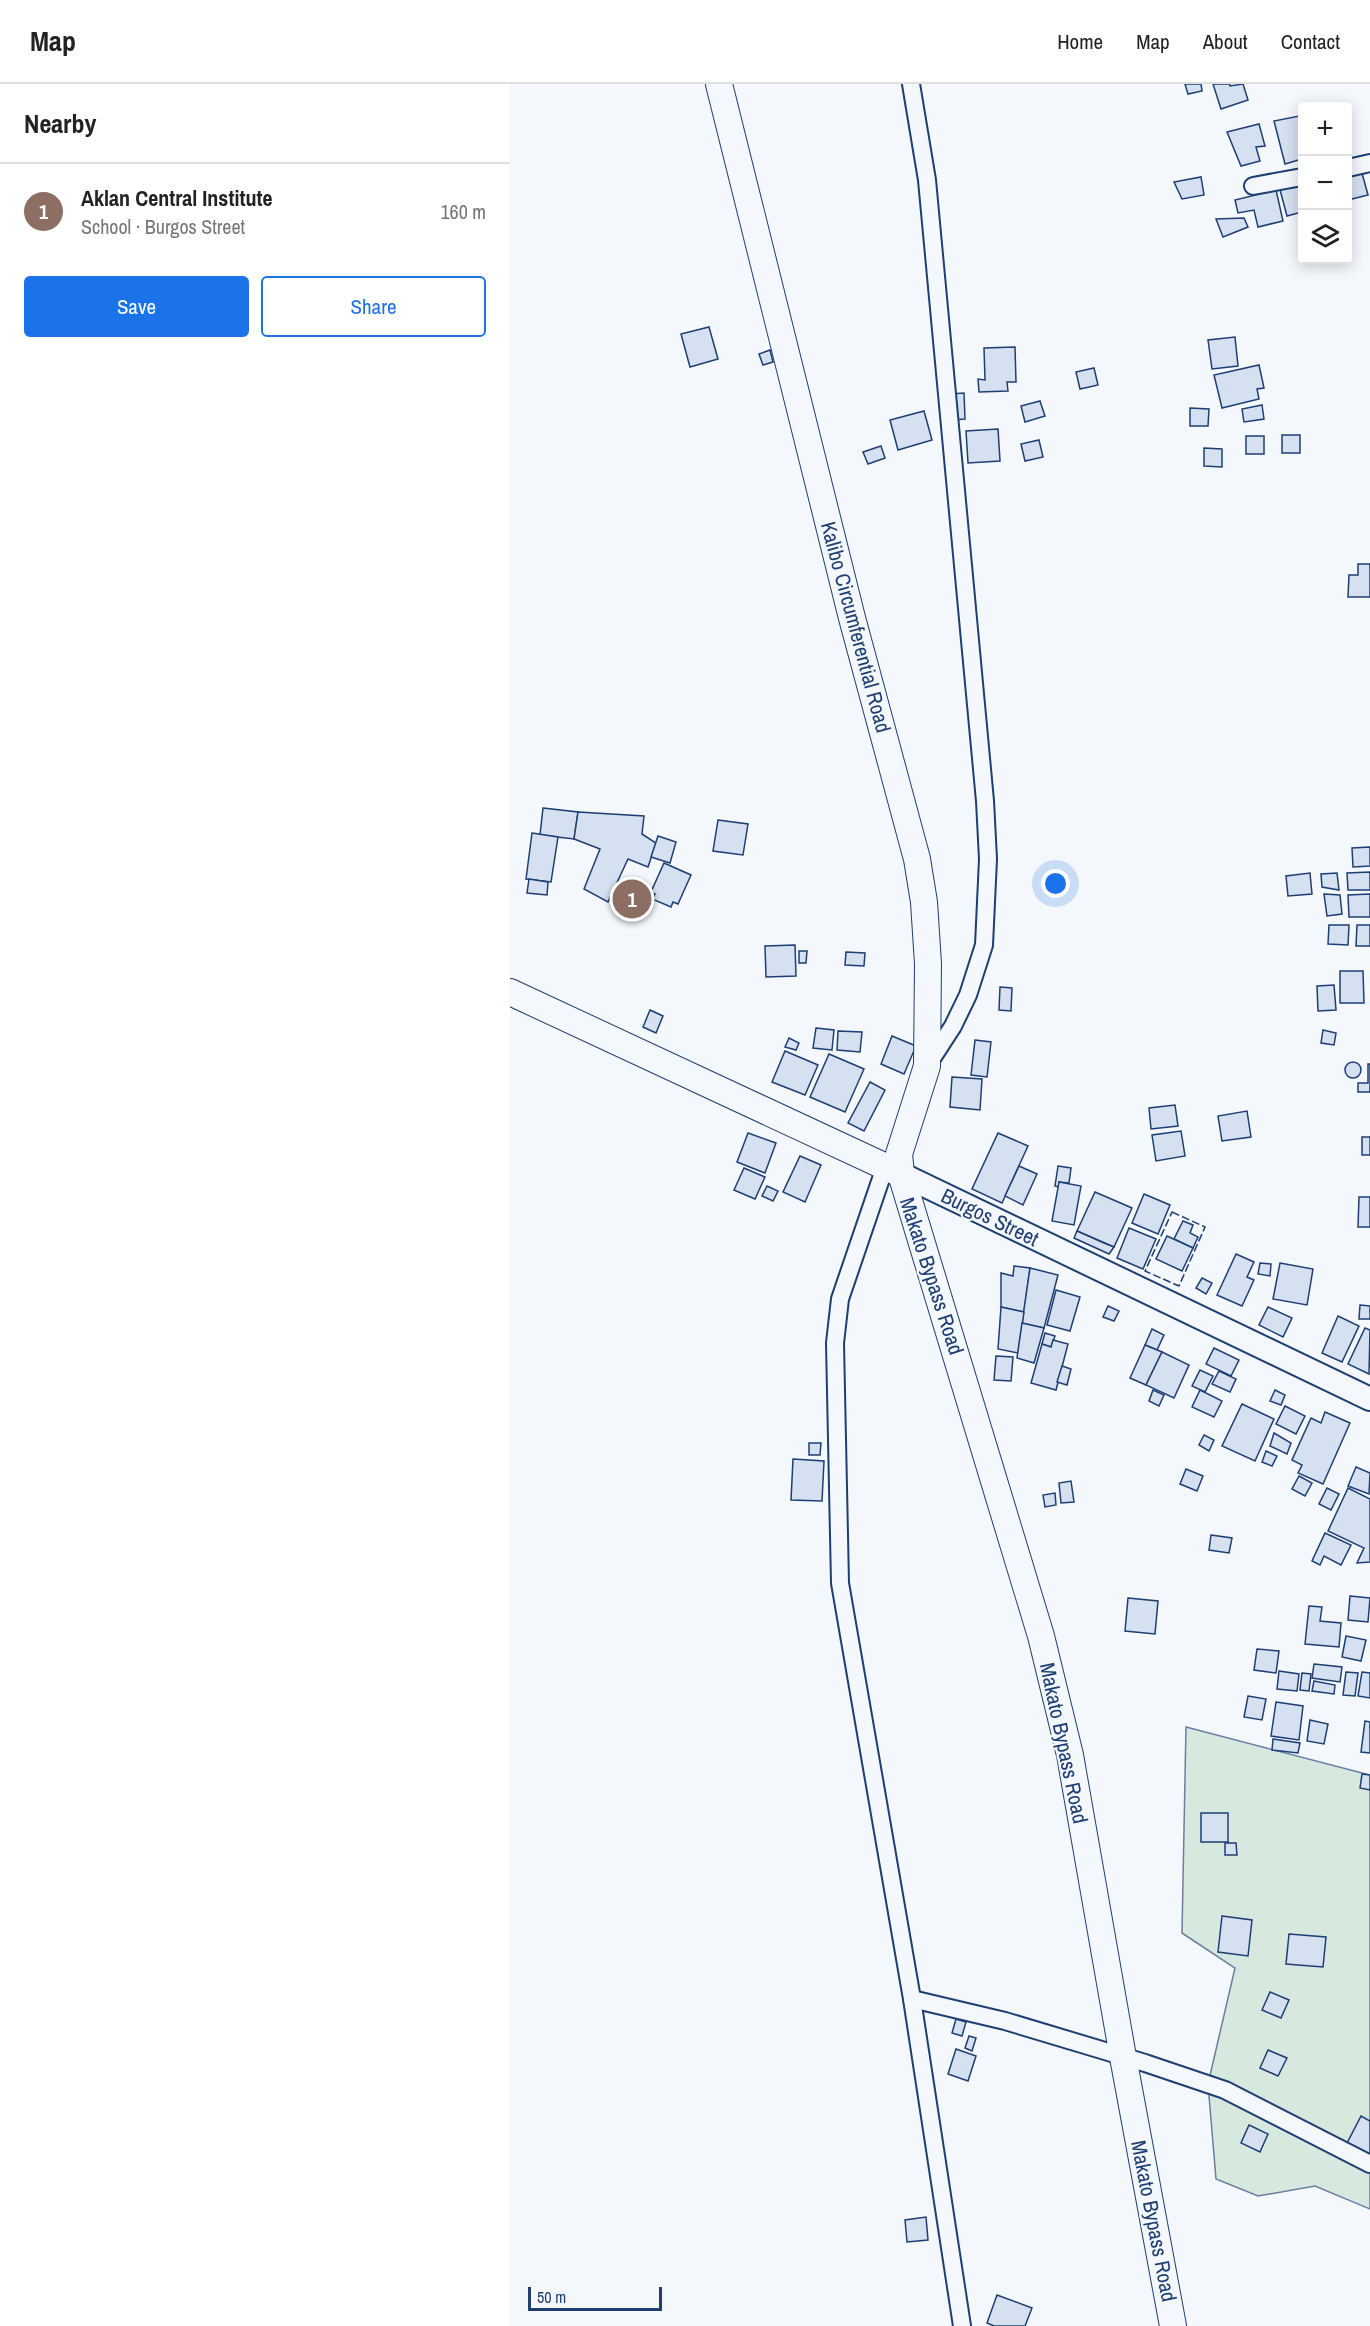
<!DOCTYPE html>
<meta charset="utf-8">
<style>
:root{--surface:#fff;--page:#f6f6f6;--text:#222;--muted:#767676;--line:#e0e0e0;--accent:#1a73e8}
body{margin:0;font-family:"Archivo Narrow",sans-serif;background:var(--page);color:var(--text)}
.controls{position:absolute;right:18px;top:18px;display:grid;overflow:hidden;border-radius:6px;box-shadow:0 3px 15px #0003}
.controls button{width:54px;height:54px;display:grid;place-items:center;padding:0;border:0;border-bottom:2px solid var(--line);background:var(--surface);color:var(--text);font:30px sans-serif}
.scale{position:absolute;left:18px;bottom:15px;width:134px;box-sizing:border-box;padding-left:6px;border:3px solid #1d3f73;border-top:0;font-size:16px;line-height:21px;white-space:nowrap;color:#1d3f73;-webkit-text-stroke:4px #f4f7fb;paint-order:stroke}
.you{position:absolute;left:546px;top:800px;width:21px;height:21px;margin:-15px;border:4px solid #fff;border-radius:50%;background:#1a73e8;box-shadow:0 0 0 9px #1a73e833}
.badge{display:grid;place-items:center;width:39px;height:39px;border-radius:50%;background:var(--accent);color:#fff;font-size:20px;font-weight:700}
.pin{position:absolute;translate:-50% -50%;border:3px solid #fff;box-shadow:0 2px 6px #0006}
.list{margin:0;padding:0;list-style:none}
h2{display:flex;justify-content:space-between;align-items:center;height:78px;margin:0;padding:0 24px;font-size:26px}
h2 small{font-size:20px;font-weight:400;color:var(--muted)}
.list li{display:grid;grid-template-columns:39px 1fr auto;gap:18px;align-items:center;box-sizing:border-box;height:96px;padding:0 24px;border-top:2px solid var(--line)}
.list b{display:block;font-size:22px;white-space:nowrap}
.list p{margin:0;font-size:20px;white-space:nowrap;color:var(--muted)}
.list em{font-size:20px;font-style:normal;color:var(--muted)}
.actions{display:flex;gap:12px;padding:18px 24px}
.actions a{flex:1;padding:14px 0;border:2px solid var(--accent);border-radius:6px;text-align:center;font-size:21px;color:var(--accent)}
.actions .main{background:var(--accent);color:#fff}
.icon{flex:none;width:33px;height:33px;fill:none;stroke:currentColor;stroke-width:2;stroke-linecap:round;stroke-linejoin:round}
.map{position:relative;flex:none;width:860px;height:2242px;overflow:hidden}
header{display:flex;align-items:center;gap:36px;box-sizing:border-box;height:84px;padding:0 30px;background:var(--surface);border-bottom:2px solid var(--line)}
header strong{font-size:28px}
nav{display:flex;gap:33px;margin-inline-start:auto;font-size:21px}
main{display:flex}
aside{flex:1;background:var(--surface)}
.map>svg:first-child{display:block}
</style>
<header>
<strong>Map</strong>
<nav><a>Home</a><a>Map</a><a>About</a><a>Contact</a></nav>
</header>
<main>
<aside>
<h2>Nearby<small></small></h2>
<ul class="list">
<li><span class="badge" style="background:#8d6e63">1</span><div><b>Aklan Central Institute</b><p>School · Burgos Street</p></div><em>160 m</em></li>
</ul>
<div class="actions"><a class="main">Save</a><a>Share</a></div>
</aside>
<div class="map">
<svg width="860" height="2242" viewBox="0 0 860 2242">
<rect width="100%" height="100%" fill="#f4f7fb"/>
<polygon fill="#d7e8df" stroke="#687fa3" stroke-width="1.5" points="676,1643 860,1691 860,2125 805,2102 748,2112 706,2095 698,2000 725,1884 672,1849"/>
<g fill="#d5e0f0" stroke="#1d3f73" stroke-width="1.5">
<polygon points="675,0 691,0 692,7 678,10"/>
<polygon points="703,0 720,0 720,2 733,0 738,16 711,25"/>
<polygon points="789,32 792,42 792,75 775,80 764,37"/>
<polygon points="749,40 755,62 746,63 750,77 731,82 717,48"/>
<polygon points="850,82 858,111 838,116 838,85"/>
<polygon points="691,93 694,111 672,115 664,98"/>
<polygon points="792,96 792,128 777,132 769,102"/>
<polygon points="766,106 773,137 748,143 744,126 728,129 725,116"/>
<polygon points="734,134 738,143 713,153 706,135"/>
<polygon points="199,243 208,275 180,283 171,250"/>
<polygon points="725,253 728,282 702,285 698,256"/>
<polygon points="505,263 506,298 497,298 498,307 469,308 468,295 475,296 474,264"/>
<polygon points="260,266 263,278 253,281 249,270"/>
<polygon points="749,281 754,304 747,305 749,315 712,324 704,291"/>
<polygon points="584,284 588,301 570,305 566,288"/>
<polygon points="454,309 455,335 443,336 441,310"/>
<polygon points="530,317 535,332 515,338 511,322"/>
<polygon points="752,321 754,335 734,338 732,325"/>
<polygon points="680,324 699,325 698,342 680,342"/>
<polygon points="414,327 422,356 388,366 380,336"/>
<polygon points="488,345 490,377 458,379 456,347"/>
<rect x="772" y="351" width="18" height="18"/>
<rect x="736" y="352" width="18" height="18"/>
<polygon points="529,356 533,373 515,377 511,360"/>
<polygon points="371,362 375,374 358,380 353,368"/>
<polygon points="694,364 712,365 712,383 694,382"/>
<polygon points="848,480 860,480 860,513 838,513 839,491 848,491"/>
<polygon points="33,724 68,728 64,755 30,751"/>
<polygon points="68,728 134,732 132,750 146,759 138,783 118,775 98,818 74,805 90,765 64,755"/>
<polygon points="208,736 238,740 233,771 203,767"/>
<polygon points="22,749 48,753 41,798 16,795"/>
<polygon points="148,752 166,758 160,779 141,773"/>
<polygon points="860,763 860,782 843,783 842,764"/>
<polygon points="154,779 181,791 168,820 163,818 161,823 142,815 145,810 141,808"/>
<polygon points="860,788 860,806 838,806 837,789"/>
<polygon points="800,789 802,810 778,812 776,792"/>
<polygon points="827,789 829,806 812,803 811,790"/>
<polygon points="19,795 38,798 37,811 17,809"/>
<polygon points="814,810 830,811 832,830 817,832"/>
<polygon points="860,810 860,833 839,833 838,811"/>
<polygon points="819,841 839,841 838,861 818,860"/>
<polygon points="847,841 860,841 860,862 846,862"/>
<polygon points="285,861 286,892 256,893 255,862"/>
<polygon points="289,867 297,867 296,879 289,879"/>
<polygon points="336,868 355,869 354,882 335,881"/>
<polygon points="830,887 853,887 854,919 830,919"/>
<polygon points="824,901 826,926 808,927 807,902"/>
<polygon points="490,903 502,904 501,927 489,926"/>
<polygon points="140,926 153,932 146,949 133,943"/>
<polygon points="306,944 324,946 322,966 303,964"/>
<polygon points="813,946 826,949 824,961 811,959"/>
<polygon points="328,947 352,948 350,968 327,966"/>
<polygon points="382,952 406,962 394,990 371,980"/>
<polygon points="279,954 289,959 286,966 275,963"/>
<polygon points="465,956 481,958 477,993 461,991"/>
<polygon points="275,967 308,981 295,1011 262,998"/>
<polygon points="319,970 354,985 335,1028 300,1013"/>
<circle cx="843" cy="986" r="8"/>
<polygon points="858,980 860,980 860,1008 848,1008 848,999 858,999"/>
<polygon points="442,993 472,995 470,1026 440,1023"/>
<polygon points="360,998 375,1006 354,1047 338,1039"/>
<polygon points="665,1021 668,1042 641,1045 639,1024"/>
<polygon points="737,1027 741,1053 712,1057 708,1032"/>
<polygon points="671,1047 675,1072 646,1077 642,1051"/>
<polygon points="238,1049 266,1059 255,1089 227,1078"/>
<polygon points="488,1049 518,1062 492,1119 462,1105"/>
<rect x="852" y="1053" width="8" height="18"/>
<polygon points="290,1072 311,1081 295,1118 273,1108"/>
<polygon points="509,1082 527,1090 513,1121 495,1112"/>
<polygon points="548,1082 561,1084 559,1099 549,1098 549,1103 545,1102"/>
<polygon points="234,1084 255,1093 245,1115 224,1106"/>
<polygon points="549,1098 571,1102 564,1141 542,1137"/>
<polygon points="257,1102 268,1107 263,1117 252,1112"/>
<polygon points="585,1108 622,1124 604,1163 567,1147"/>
<polygon points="634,1110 660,1121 648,1150 622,1139"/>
<polygon points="849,1113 860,1113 860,1143 848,1143"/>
<polygon points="673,1137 683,1141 680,1149 688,1153 683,1164 664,1155"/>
<polygon points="619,1144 646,1155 633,1185 607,1174"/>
<polygon points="567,1147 594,1159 604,1163 599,1170 564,1154"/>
<polygon points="657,1152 683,1164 672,1187 646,1175"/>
<polygon points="726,1170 744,1178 737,1193 744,1196 732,1222 707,1211"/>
<polygon points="750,1179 761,1180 760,1192 748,1190"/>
<polygon points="770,1179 803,1185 797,1221 763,1215"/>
<polygon points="504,1182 520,1184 514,1228 491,1223 491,1189 503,1192"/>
<polygon points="520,1184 548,1191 534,1244 512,1239"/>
<polygon points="692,1194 702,1199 696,1210 686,1204"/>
<polygon points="546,1206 570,1213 560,1247 537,1241"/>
<polygon points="850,1221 860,1222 860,1235 849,1235"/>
<polygon points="598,1222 609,1227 604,1237 593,1233"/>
<polygon points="491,1223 514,1228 508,1269 488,1265"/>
<polygon points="758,1223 782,1234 773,1253 749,1241"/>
<polygon points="828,1232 849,1242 832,1278 812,1269"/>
<polygon points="512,1239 534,1244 524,1279 507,1274"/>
<polygon points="855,1244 860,1246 859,1290 838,1280"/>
<polygon points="642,1245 654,1251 647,1266 635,1261"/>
<polygon points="535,1249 545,1252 541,1263 532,1260"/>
<polygon points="543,1256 558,1260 546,1306 521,1299 532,1260 541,1263"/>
<polygon points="635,1261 652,1268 636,1301 620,1294"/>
<polygon points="704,1264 729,1276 721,1292 696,1280"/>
<polygon points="652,1268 679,1281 664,1314 636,1301"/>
<polygon points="486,1272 503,1273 501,1297 484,1296"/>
<polygon points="552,1282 561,1285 557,1301 547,1298"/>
<polygon points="690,1286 703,1292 695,1308 682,1302"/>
<polygon points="709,1287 726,1295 720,1308 702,1300"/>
<polygon points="643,1306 654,1311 649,1322 639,1317"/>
<polygon points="690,1306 712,1317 704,1333 682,1323"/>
<polygon points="765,1306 775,1311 771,1321 760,1317"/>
<polygon points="732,1320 764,1335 745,1377 712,1362"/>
<polygon points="775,1322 795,1332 786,1350 766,1340"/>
<polygon points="815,1328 840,1339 813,1400 788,1389 792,1381 782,1376 801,1334 811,1339"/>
<polygon points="764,1349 781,1359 777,1370 760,1362"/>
<polygon points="694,1351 704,1356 699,1367 689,1361"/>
<polygon points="299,1359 311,1359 310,1371 299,1371"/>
<polygon points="756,1367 767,1372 762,1382 752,1378"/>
<polygon points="283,1375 314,1377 312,1417 281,1416"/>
<polygon points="846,1383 860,1389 859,1410 838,1402"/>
<polygon points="676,1385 693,1392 687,1407 670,1400"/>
<polygon points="789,1392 802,1399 795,1412 782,1405"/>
<polygon points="561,1397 564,1418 551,1419 549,1399"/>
<polygon points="817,1404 829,1410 821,1426 809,1420"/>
<polygon points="838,1404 860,1415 860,1478 847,1479 854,1464 818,1447"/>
<polygon points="545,1409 546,1421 535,1423 533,1411"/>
<polygon points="815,1449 841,1461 831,1481 814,1472 810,1481 802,1477"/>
<polygon points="701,1451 722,1454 719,1469 699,1466"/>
<polygon points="840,1512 860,1514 858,1538 838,1536"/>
<polygon points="618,1514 648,1517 645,1550 615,1547"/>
<polygon points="799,1522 812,1523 810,1537 831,1539 829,1563 795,1560"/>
<polygon points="836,1552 856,1556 851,1577 832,1573"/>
<polygon points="747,1565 769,1567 766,1589 744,1586"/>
<polygon points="804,1580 832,1583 830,1598 802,1594"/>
<polygon points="769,1587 789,1590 787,1607 767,1605"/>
<polygon points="836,1588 848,1589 845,1612 833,1611"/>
<polygon points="852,1588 860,1589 860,1614 848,1612"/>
<polygon points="792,1589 801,1590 799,1607 790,1606"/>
<polygon points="804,1597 825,1601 824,1610 802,1607"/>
<polygon points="738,1612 756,1615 752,1636 734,1633"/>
<polygon points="766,1618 793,1622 789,1656 761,1652"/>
<polygon points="800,1636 818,1640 814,1660 797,1657"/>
<polygon points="855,1637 860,1638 860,1669 851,1668"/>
<polygon points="763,1655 790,1659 788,1669 762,1666"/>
<polygon points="852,1690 860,1691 860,1706 850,1704"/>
<rect x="691" y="1729" width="27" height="29"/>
<polygon points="715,1759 726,1759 727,1771 715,1771"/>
<polygon points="712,1832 742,1836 738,1872 708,1868"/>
<polygon points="779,1850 816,1853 813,1883 776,1880"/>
<polygon points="760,1908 779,1916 771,1934 752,1926"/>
<polygon points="446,1935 456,1938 452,1952 442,1949"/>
<polygon points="459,1952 466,1954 462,1967 455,1964"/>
<polygon points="446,1965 466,1972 458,1997 438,1990"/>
<polygon points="758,1966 777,1974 768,1992 750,1984"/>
<polygon points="851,2032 860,2037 860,2078 834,2065"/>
<polygon points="739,2041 758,2050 750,2068 731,2059"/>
<polygon points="416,2133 418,2156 397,2158 395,2136"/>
<polygon points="487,2211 522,2224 515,2242 484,2242 477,2239"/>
</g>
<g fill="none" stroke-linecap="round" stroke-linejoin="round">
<defs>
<g id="street">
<polyline points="401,0 417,96 475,717 478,775 474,861 458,911 443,942 419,979"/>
<polyline points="838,84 860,79"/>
<polyline points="743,102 792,93"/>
<polyline points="375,1083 330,1215 325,1259 330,1499 402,1915 452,2242"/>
<polyline points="402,1915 495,1937 635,1979 715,2006 860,2080"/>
</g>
<polyline id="secondary" points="391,1090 860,1315"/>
<g id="primary">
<polyline points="209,0 342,534 407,775 414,818 418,880 417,982 389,1070 391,1090 531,1552 560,1671 613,1973 663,2242"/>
<polyline points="0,908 391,1090"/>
</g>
</defs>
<use href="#street" stroke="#1d3f73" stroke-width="20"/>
<use href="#secondary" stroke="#1d3f73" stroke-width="26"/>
<use href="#primary" stroke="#1d3f73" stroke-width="28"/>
<use href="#street" stroke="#f4f7fb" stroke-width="16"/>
<use href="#secondary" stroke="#f4f7fb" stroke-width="22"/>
<use href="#primary" stroke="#f4f7fb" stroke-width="26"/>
<polygon stroke="#1d3f73" stroke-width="1.5" stroke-dasharray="8 3" stroke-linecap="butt" points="662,1128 695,1143 669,1202 635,1187"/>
</g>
<g text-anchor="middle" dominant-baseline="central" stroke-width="4.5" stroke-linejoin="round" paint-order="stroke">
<g font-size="21" fill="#1d3f73" stroke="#f4f7fb">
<text transform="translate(346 543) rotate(75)">Kalibo Circumferential Road</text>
<text transform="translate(480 1133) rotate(26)">Burgos Street</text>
<text transform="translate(422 1192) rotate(72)">Makato Bypass Road</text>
<text transform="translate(554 1659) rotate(78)">Makato Bypass Road</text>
<text transform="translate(644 2137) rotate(79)">Makato Bypass Road</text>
</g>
</g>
</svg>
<div class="controls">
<button>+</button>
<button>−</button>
<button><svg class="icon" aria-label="layers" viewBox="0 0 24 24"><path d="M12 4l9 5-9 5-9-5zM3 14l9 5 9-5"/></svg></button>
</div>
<div class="scale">50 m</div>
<div class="you"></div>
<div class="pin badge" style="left:122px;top:815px;background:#8d6e63">1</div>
</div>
</main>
